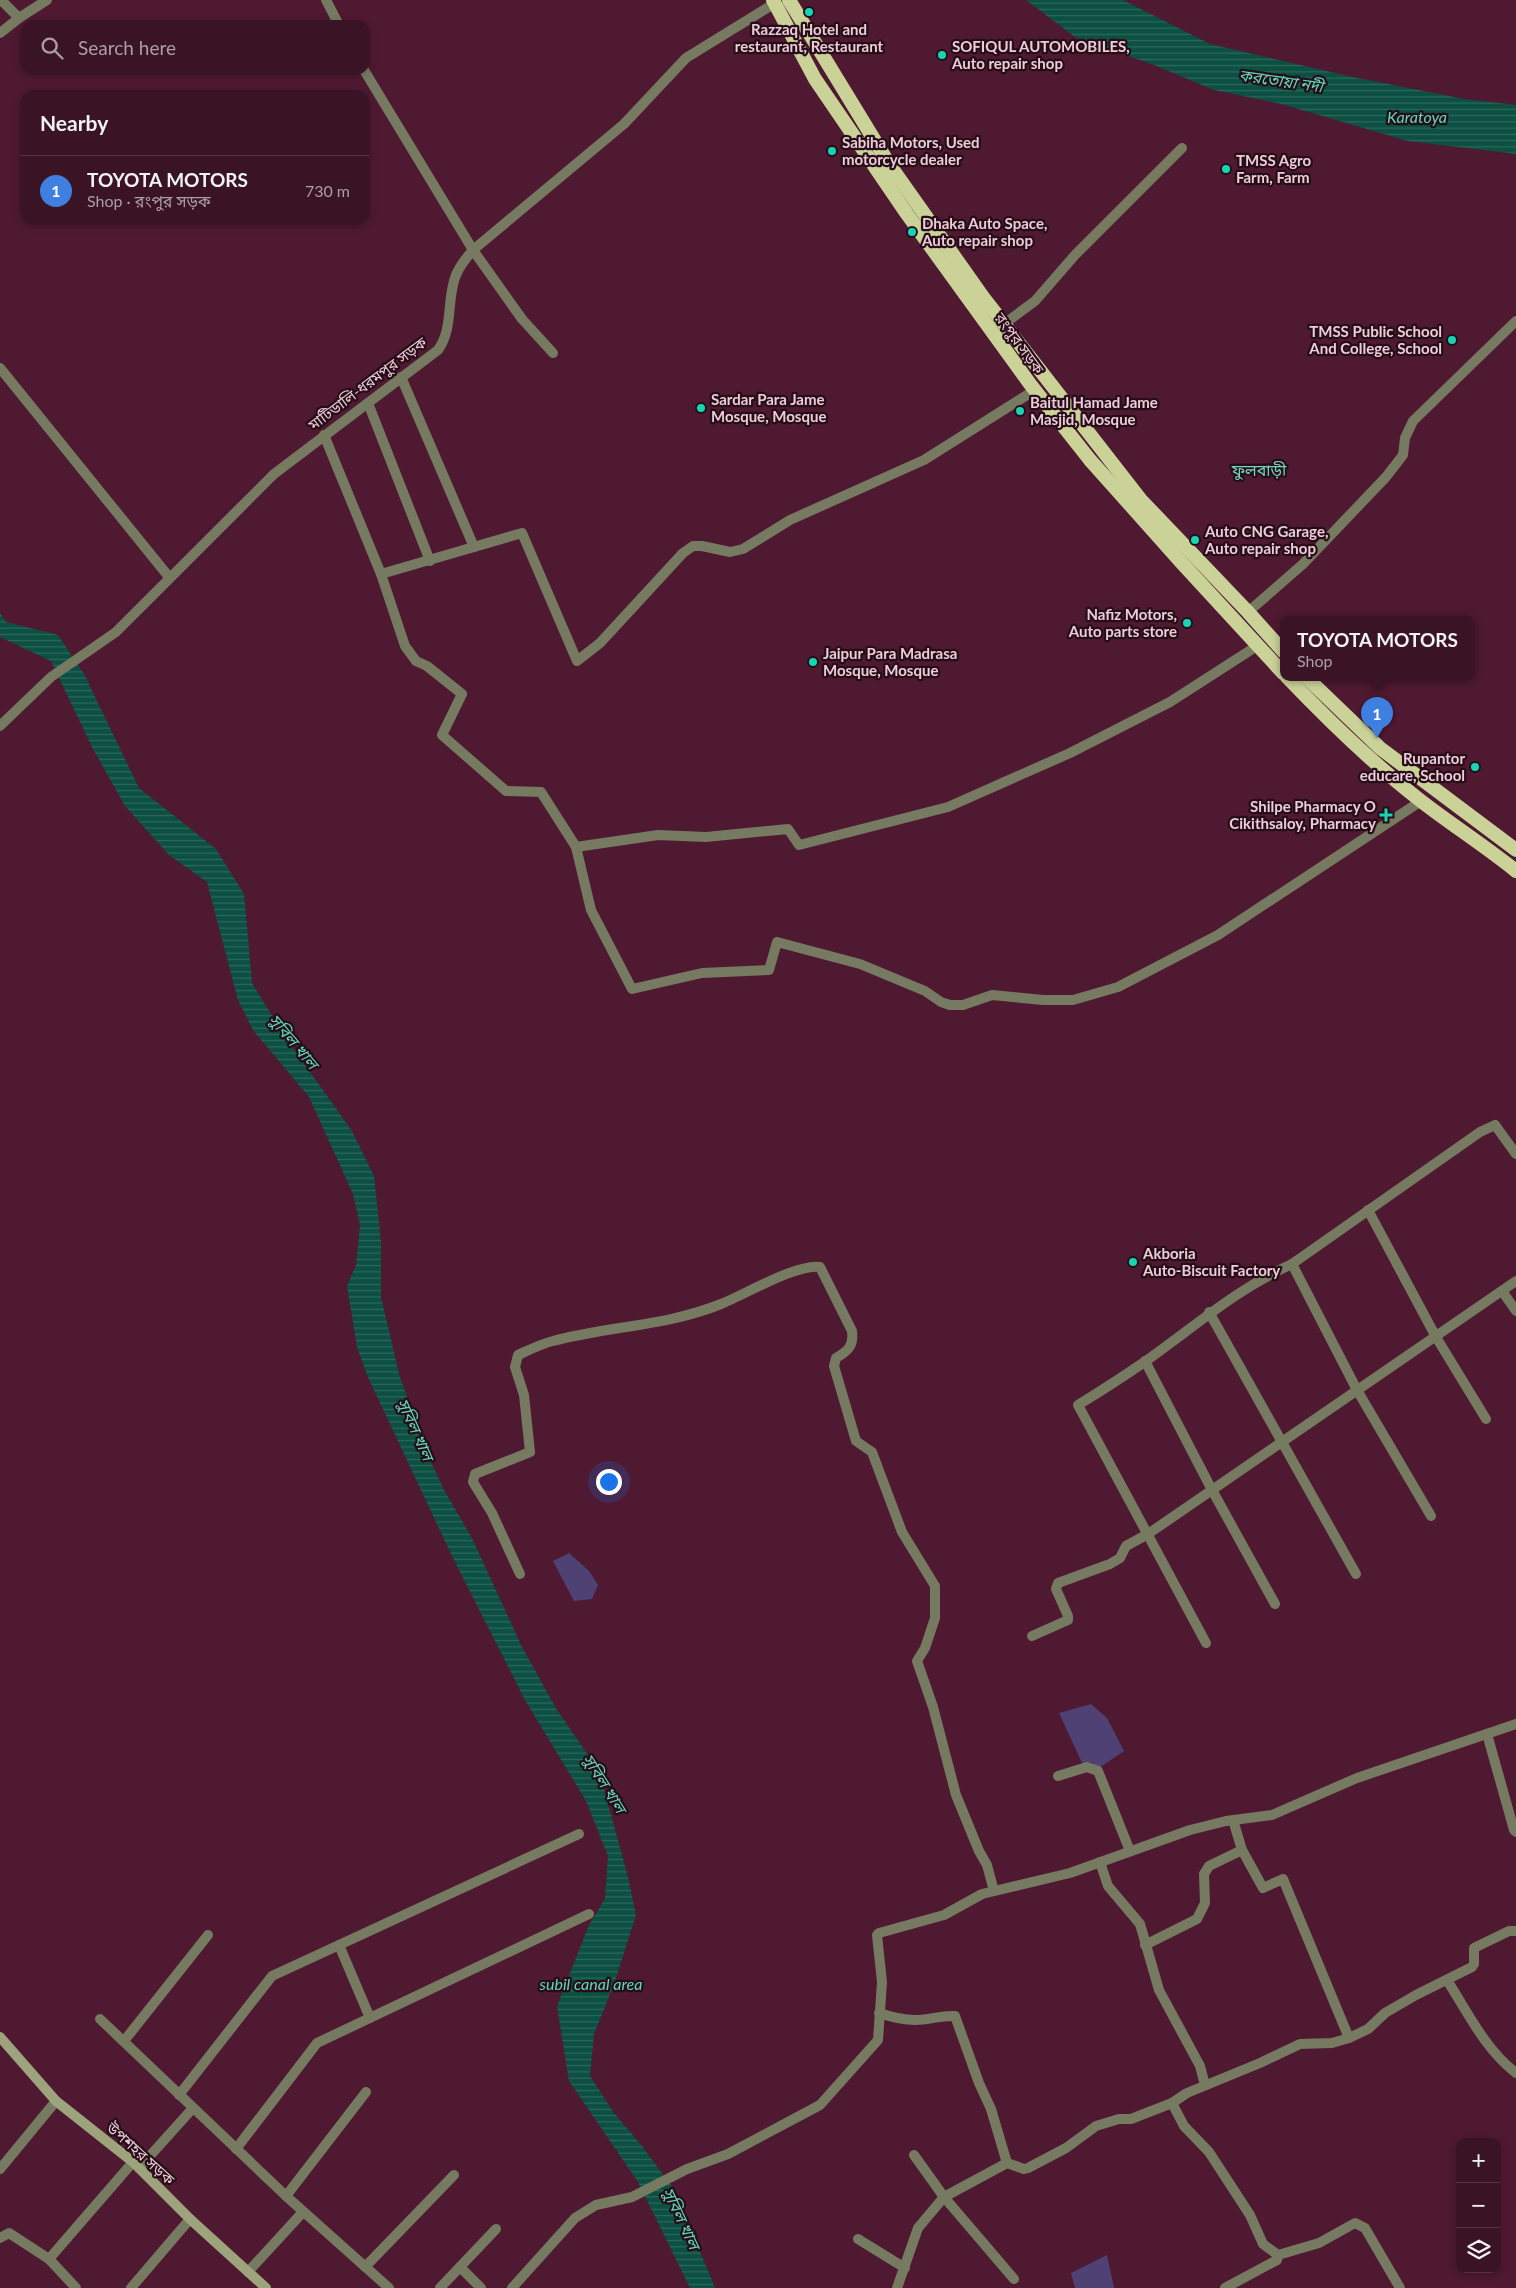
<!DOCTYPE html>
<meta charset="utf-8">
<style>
:root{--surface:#3a1325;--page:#452032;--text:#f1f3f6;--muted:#ab9ea7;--line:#543242;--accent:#16d5b3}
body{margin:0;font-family:Lato,"Noto Sans Bengali",sans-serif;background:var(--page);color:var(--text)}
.controls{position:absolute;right:15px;bottom:15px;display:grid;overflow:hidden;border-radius:10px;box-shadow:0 2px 8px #0003}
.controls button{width:45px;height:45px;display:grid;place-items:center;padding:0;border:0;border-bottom:1px solid var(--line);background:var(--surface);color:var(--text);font:25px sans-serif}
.you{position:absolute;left:608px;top:1481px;width:18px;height:18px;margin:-12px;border:4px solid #fff;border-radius:50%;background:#1a73e8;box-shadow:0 0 0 8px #1a73e833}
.badge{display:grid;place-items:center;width:32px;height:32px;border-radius:50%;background:var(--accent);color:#fff;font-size:16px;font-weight:700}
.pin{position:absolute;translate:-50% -41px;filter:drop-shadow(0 1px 2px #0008)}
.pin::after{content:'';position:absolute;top:26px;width:18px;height:15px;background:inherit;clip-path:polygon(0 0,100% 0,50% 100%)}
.popup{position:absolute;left:1280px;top:616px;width:195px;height:65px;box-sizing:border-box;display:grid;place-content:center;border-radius:10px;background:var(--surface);filter:drop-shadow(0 1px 4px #0005);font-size:16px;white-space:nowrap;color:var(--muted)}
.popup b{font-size:19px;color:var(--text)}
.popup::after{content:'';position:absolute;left:50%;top:100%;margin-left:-10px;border:10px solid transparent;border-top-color:var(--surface)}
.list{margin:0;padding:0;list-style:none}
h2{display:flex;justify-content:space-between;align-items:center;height:65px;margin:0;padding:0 20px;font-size:21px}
h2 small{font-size:16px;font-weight:400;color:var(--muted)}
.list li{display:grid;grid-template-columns:32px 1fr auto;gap:15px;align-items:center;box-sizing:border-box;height:70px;padding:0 20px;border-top:1px solid var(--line)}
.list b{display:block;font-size:19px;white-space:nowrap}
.list p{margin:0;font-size:16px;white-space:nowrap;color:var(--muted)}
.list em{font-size:16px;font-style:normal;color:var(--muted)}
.icon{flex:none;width:28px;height:28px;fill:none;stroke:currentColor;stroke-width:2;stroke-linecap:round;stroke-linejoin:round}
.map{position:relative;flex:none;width:1516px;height:2288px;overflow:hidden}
.search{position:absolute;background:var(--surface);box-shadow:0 2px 8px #0003;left:20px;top:20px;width:350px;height:55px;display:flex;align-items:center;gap:12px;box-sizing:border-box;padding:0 18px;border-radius:15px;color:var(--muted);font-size:19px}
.panel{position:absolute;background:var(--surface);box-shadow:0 2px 8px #0003;left:20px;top:90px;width:350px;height:135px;border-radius:15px}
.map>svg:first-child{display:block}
</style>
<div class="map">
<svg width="1516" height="2288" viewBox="0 0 1516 2288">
<defs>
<pattern id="water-rules" width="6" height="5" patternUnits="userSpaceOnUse" patternTransform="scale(1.25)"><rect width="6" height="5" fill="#0b5042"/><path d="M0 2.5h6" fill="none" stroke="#2f685d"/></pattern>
</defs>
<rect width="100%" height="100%" fill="#4e1931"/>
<g fill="#4f4174">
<polygon points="569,1553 589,1571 598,1585 592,1599 574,1601 553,1561"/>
<polygon points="1091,1704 1107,1718 1124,1751 1099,1768 1091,1762 1083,1765 1059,1713"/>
<polygon points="1107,2255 1114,2288 1075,2288 1071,2273"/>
</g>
<g fill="url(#water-rules)">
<polygon points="1026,0 1123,0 1210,44 1348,76 1464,99 1516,105 1516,154 1408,141 1281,104 1214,90 1154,65 1075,37"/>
<polygon points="0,613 6,622 58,635 85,676 139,788 216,849 244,894 252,983 285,1037 352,1131 374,1176 381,1241 381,1297 399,1374 425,1449 444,1490 472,1538 522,1647 557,1710 599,1771 628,1877 636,1915 614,1984 594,2034 590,2076 614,2113 642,2146 675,2191 715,2288 690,2288 638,2182 569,2081 557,2006 589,1925 605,1899 608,1856 586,1801 525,1700 452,1556 367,1375 357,1347 347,1286 356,1265 360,1225 353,1194 309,1097 253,1030 238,1000 207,882 169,855 125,806 93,749 51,661 0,637"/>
</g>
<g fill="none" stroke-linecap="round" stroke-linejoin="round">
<g stroke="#757a60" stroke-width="10">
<polyline points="1,0 19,18"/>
<polyline points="326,0 339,25"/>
<polyline points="0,33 19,18 47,0"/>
<polyline points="364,70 473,250 522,319 553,353"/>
<polyline points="1004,324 1035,301 1075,255 1182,148"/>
<polyline points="0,368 169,577"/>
<polyline points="401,377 474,547"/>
<polyline points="368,403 430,561"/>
<polyline points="324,435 381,574 405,646 416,661 427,666 462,694 442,735 506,791 541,792 576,847 591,910 632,989 702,973 769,970 777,942 860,964 925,991 941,1002 950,1005 963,1005 992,995 1043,1000 1073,1000 1118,987 1218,935 1421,801"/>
<polyline points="381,574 522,533 577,661 600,643 683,553 693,546 702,546 730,552 743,549 790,520 924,460 1035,390"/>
<polyline points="1248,612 1303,564 1386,477 1403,455 1405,438 1413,421 1516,321"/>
<path d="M0 726 51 677 116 632 274 474 438 350C454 328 446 299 456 275 460 265 466 258 473 250L624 124 686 58 775 3"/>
<polyline points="576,847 658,835 706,837 788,829 799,845 948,807 1070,753 1170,702 1257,646"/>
<polyline points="1368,1210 1436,1337 1486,1419"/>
<polyline points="1292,1264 1357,1390 1431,1516"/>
<polyline points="1502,1291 1516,1311"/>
<polyline points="1209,1312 1356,1574"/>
<polyline points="1145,1361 1212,1490 1275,1604"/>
<path d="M520 1574 492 1513 473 1482 475 1474 530 1452 524 1395 515 1367 518 1355C529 1350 541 1344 553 1341 609 1326 667 1326 721 1304 744 1295 798 1263 820 1267L852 1331C854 1346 848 1351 836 1358L834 1366 856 1441 872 1452 902 1532 935 1586V1618L925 1648 917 1661 933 1707 956 1795 979 1851 987 1865 994 1891"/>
<polyline points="1032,1636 1068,1620 1068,1616 1056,1589 1058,1583 1110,1564 1120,1558 1126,1546 1148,1534 1516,1281"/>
<path d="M1206 1643 1078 1405C1101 1391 1124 1376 1146 1361 1194 1327 1238 1288 1292 1264L1480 1132 1495 1125 1516 1154"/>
<polyline points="1487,1734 1514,1830 1516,1832"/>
<polyline points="1058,1776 1087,1767 1098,1771 1130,1851"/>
<polyline points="1233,1820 1242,1850 1263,1888 1283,1879 1349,2038"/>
<polyline points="1100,1862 1108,1886 1140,1924 1159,1990 1200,2066 1205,2085"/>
<polyline points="339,1945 370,2018"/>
<polyline points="1145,1945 1197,1919 1205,1903 1204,1874 1209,1866 1242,1850"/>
<path d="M1447 1980C1468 2013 1485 2049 1516 2073"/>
<path d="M879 2013C891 2017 903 2020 915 2020 930 2020 941 2015 955 2016L979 2083 991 2109 1007 2163 1024 2169 1028 2168 1066 2148 1096 2126 1119 2119H1131L1172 2103 1184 2126 1209 2152 1250 2215 1263 2244 1278 2255 1319 2243 1355 2223 1365 2228 1400 2288"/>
<polyline points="100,2019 286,2196 389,2288"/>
<polyline points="124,2041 208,1935"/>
<polyline points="179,2095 272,1976 579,1834"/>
<polyline points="1172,2103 1187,2093 1260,2063 1300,2044 1332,2043 1349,2038 1368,2029 1385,2013 1416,1995 1472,1967 1474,1964 1474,1948 1509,1931 1516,1931"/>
<polyline points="236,2149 317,2043 589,1914"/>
<polyline points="914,2155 944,2197 1014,2279"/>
<polyline points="139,2168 193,2108"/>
<polyline points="0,2169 56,2101"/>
<polyline points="286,2196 366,2092"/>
<polyline points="0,2238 9,2233 49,2259 76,2288"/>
<polyline points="858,2239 905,2268"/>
<polyline points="49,2259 133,2162"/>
<polyline points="365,2267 454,2175"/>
<polyline points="460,2267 481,2288"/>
<polyline points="248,2272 303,2212"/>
<polyline points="131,2288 190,2219"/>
<polyline points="440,2288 496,2229"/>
<polyline points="897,2288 918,2228 944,2197 1007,2163"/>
<polyline points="1225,2288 1277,2260 1278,2255"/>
</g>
<polyline stroke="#757a60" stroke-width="10" points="512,2288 575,2218 596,2205 632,2197 687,2169 728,2154 820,2105 878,2040 882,1982 877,1935 879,1933 944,1915 982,1894 1070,1873 1190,1830 1226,1821 1272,1815 1357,1778 1516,1724"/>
<polyline stroke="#9da47b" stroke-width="10" points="0,2037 56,2101 133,2162 190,2219 266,2288"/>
<g stroke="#cad298" stroke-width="14">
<polyline points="773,0 815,79 907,214 1030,384 1090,460 1181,562 1283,673"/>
<polyline points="789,0 889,164 983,297 1141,500 1248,612 1283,651"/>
<path d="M1287 677C1329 721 1372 763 1421 801 1452 825 1485 846 1516 871"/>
<polyline points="1306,677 1380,748 1516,850"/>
</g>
</g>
<g fill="#16d5b3" stroke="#260e18" stroke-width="2">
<circle cx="809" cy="12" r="5"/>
<circle cx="942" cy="55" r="5"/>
<circle cx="832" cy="151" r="5"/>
<circle cx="1226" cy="169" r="5"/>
<circle cx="912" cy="232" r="5"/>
<circle cx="1452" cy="340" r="5"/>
<circle cx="701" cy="408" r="5"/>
<circle cx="1020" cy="411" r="5"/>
<circle cx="1195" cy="540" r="5"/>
<circle cx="1187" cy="623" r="5"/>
<circle cx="813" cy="662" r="5"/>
<circle cx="1475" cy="767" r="5"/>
<path d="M1383.5 807.5h5v5h5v5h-5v5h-5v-5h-5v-5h5z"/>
<circle cx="1133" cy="1262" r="5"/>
</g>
<g text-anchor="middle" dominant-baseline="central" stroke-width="4.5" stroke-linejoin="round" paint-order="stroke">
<g font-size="15" font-weight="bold" fill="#edcbd7" stroke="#260e18" text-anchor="start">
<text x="809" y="29" text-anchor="middle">Razzaq Hotel and<tspan x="809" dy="17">restaurant, Restaurant</tspan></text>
<text x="952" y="46">SOFIQUL AUTOMOBILES,<tspan x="952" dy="17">Auto repair shop</tspan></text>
<text x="842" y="142">Sabiha Motors, Used<tspan x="842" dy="17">motorcycle dealer</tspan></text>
<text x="1236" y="160">TMSS Agro<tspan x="1236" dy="17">Farm, Farm</tspan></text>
<text x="922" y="223">Dhaka Auto Space,<tspan x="922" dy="17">Auto repair shop</tspan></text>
<text x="1442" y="331" text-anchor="end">TMSS Public School<tspan x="1442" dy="17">And College, School</tspan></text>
<text x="711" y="399">Sardar Para Jame<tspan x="711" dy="17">Mosque, Mosque</tspan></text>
<text x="1030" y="402">Baitul Hamad Jame<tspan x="1030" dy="17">Masjid, Mosque</tspan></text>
<text x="1205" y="531">Auto CNG Garage,<tspan x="1205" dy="17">Auto repair shop</tspan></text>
<text x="1177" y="614" text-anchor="end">Nafiz Motors,<tspan x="1177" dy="17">Auto parts store</tspan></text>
<text x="823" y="653">Jaipur Para Madrasa<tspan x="823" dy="17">Mosque, Mosque</tspan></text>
<text x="1465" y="758" text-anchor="end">Rupantor<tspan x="1465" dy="17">educare, School</tspan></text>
<text x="1376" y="806" text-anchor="end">Shilpe Pharmacy O<tspan x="1376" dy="17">Cikithsaloy, Pharmacy</tspan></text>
<text x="1143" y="1253">Akboria<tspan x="1143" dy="17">Auto-Biscuit Factory</tspan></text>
</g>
<g font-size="15" fill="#edcbd7" stroke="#260e18">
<text transform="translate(1020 343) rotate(54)">রংপুর সড়ক</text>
<text transform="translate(367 383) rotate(-37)">মাটিডালি-ধরমপুর সড়ক</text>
<text transform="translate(141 2153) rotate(42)">উপশহর সড়ক</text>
</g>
<g font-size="16" font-style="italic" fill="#61d7bb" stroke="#260e18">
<text transform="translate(1281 80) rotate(8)">করতোয়া নদী</text>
<text x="1417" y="116">Karatoya</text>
<text transform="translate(294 1041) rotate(50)">সুবিল খাল</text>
<text transform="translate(416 1429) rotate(66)">সুবিল খাল</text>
<text transform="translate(605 1783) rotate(58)">সুবিল খাল</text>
<text x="591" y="1983">subil canal area</text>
<text transform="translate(682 2218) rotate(65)">সুবিল খাল</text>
</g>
<g font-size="16" fill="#74d6bd" stroke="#260e18">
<text x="1259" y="469">ফুলবাড়ী</text>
</g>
</g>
</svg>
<div class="controls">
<button>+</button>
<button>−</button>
<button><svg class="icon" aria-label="layers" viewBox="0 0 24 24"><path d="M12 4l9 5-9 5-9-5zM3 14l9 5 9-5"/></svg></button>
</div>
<div class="you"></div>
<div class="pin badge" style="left:1377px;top:738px;background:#3f7fe0">1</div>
<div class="popup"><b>TOYOTA MOTORS</b>Shop</div>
<div class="search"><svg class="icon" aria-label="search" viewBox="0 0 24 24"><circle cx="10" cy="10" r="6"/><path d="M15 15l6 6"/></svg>Search here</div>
<section class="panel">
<h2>Nearby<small></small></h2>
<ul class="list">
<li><span class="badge" style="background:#3f7fe0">1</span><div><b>TOYOTA MOTORS</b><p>Shop · রংপুর সড়ক</p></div><em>730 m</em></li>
</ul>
</section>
</div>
